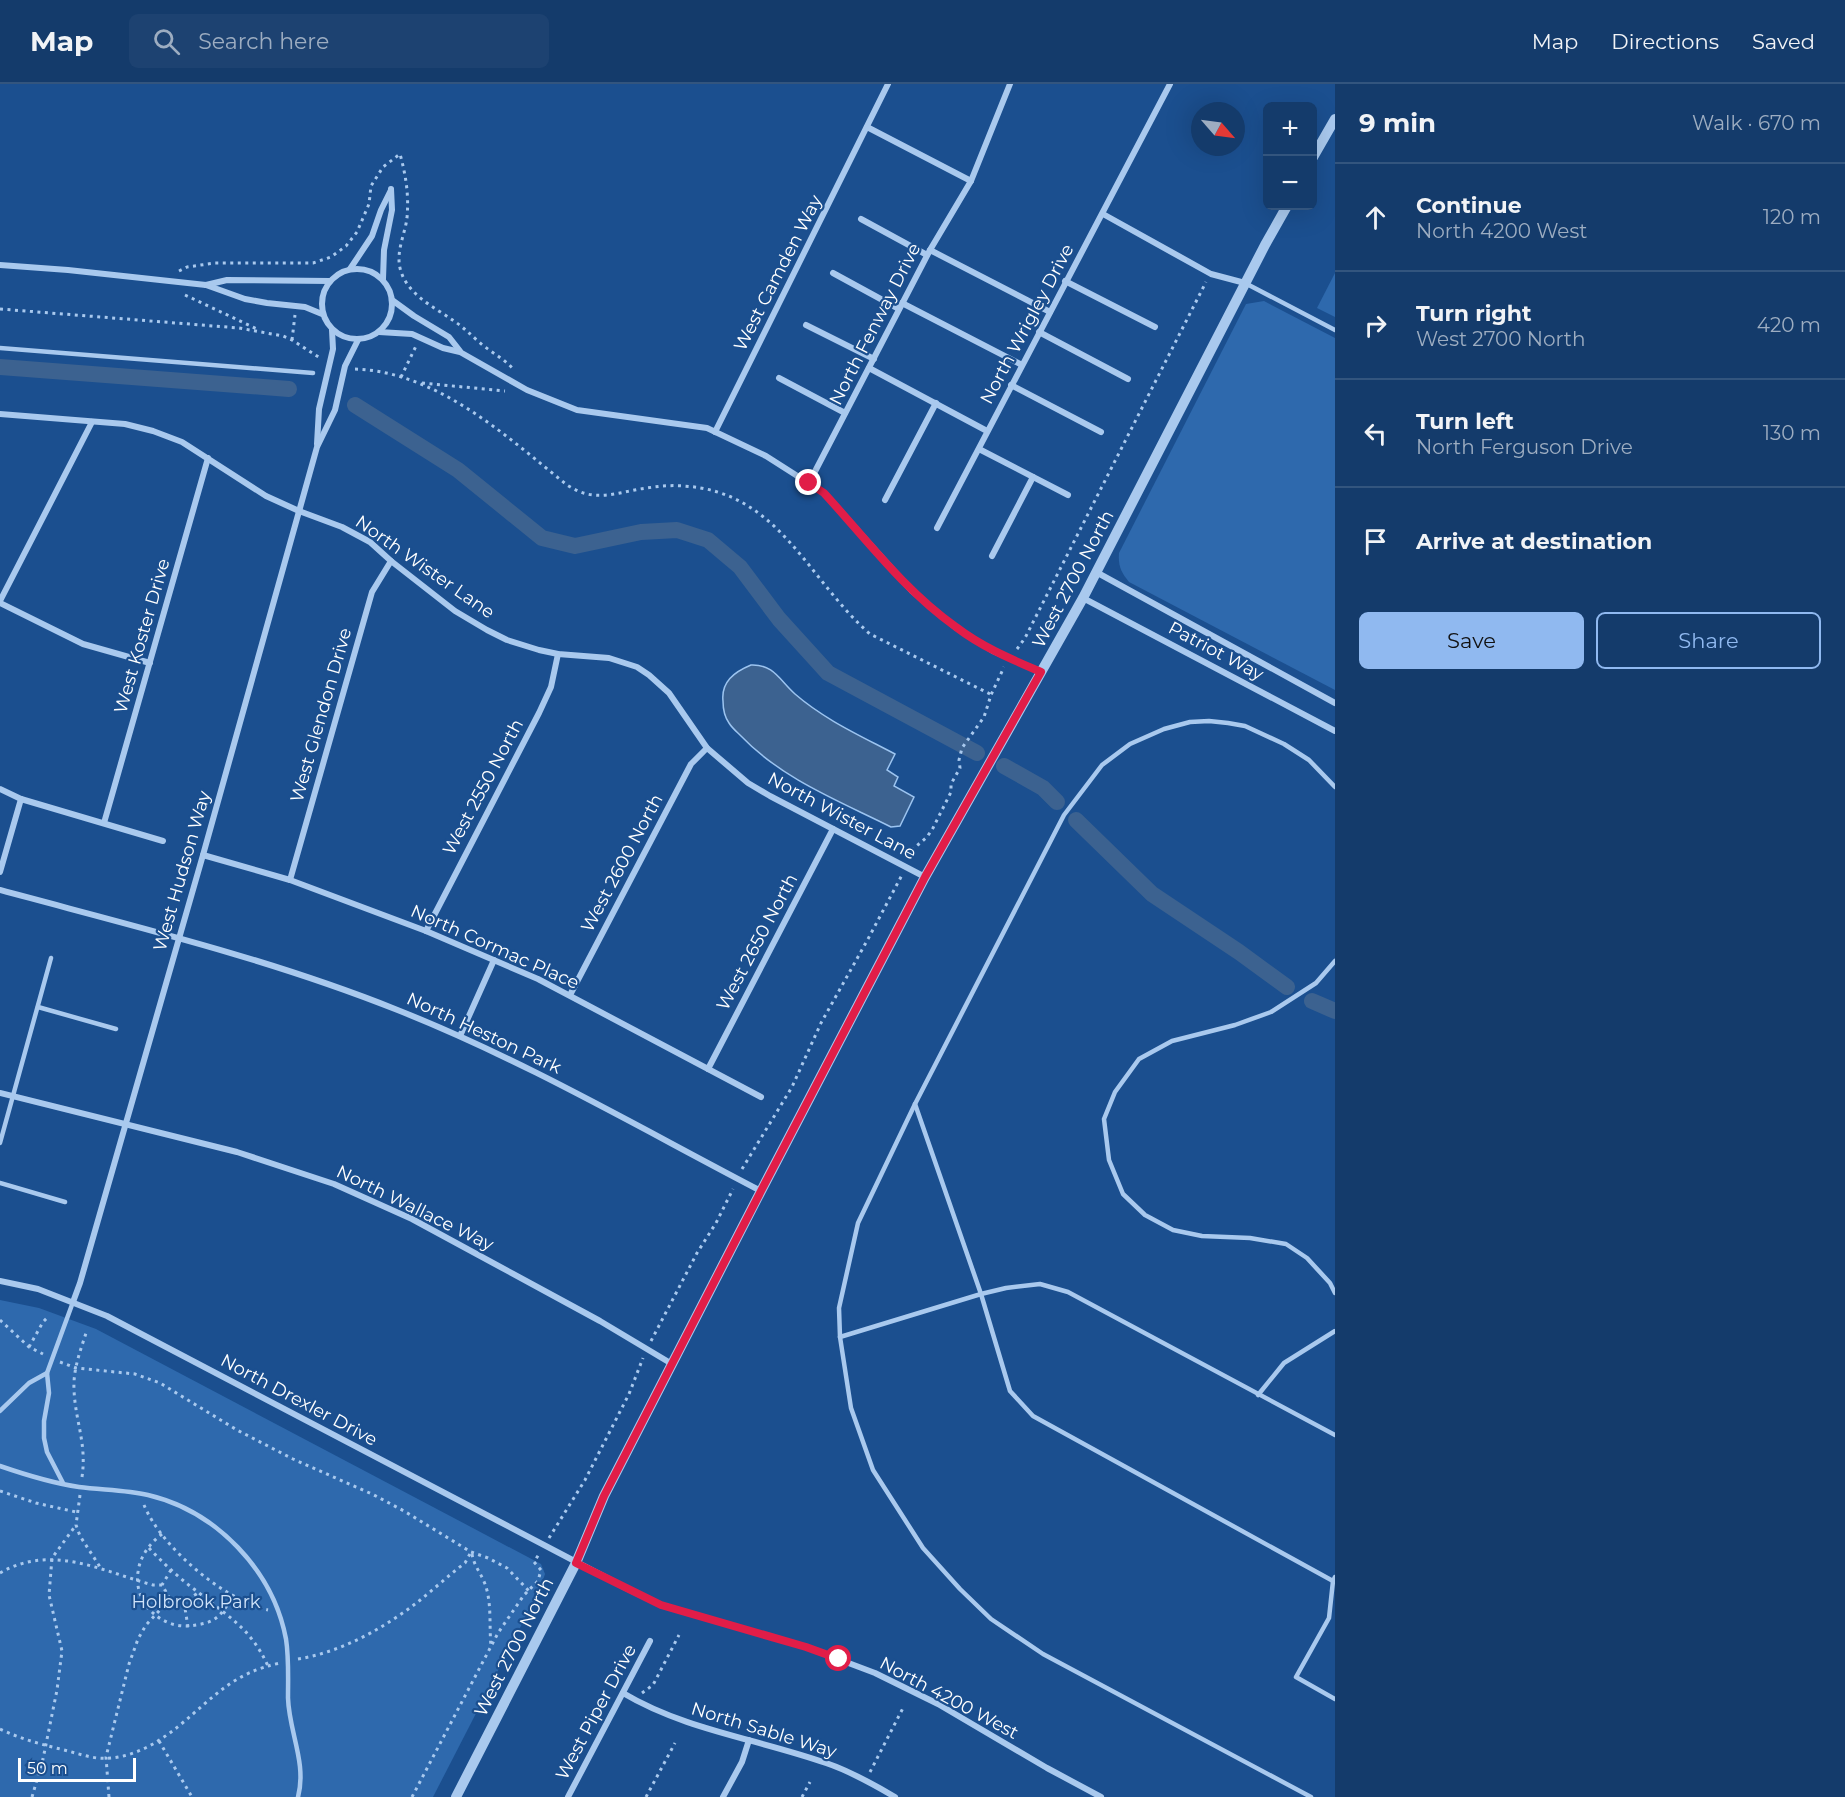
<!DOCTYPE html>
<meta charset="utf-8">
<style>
:root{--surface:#143b6b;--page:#1d4271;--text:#f1f3f6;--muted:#9dadc1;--line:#33557e;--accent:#90b9f0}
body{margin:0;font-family:Montserrat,sans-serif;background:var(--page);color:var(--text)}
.controls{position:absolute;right:18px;top:18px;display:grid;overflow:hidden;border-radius:9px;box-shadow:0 6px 24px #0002}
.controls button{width:54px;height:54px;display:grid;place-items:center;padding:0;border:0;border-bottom:2px solid var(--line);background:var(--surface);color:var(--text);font:30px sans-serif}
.compass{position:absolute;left:1191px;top:18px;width:54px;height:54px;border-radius:50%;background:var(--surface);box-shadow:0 6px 24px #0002;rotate:118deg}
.scale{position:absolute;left:18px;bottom:15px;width:118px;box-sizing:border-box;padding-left:6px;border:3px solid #fff;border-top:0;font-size:16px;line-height:21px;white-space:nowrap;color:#fff;-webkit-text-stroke:4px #1b4f8f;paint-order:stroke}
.stop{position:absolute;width:18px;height:18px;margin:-14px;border:4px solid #e11d48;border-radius:50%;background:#fff}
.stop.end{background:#e11d48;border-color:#fff;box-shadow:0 2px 6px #0008}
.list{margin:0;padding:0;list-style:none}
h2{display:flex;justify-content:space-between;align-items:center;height:78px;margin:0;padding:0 24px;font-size:26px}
h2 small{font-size:20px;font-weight:400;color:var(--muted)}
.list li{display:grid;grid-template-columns:39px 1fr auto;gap:18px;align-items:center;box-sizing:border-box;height:108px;padding:0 24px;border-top:2px solid var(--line)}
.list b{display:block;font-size:22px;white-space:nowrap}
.list p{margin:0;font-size:20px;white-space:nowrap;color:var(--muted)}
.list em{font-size:20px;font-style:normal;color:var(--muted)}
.actions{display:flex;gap:12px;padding:18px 24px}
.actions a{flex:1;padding:14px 0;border:2px solid var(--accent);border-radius:9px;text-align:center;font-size:21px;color:var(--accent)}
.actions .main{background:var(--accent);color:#111}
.icon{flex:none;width:33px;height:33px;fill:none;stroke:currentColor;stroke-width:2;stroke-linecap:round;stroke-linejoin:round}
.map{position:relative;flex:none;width:1335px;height:1713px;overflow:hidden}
header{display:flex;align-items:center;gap:36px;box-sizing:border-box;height:84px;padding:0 30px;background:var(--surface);border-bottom:2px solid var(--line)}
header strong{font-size:28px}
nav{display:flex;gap:33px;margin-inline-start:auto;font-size:21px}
.search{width:420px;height:54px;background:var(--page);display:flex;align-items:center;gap:15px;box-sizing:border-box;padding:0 21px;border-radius:9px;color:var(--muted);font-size:22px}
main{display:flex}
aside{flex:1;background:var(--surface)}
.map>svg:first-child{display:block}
</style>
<header>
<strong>Map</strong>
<div class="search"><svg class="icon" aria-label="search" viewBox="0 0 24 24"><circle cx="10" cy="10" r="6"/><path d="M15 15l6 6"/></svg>Search here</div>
<nav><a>Map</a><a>Directions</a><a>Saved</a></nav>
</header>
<main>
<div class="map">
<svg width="1335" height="1713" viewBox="0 0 1335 1713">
<rect width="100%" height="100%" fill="#1b4f8f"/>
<g fill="#2e69ad">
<polygon points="1335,189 1335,233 1317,224"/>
<path d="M1264 217 1335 254V606L1129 498C1121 488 1118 482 1119 469L1246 220Z"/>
<polygon points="0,1216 39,1224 96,1245 541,1480 545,1490 540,1505 433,1713 0,1713"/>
</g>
<path fill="#3c6290" stroke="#9cc4f0" stroke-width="1.5" d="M751 581C774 580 780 597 795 610 825 636 861 652 895 670L887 686 898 693 894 702 914 713 900 742 891 743C839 717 782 695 741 652 737 648 732 644 729 639 724 632 723 625 723 617 721 598 734 588 751 581Z"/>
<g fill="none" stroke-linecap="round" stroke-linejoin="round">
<g stroke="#3c6290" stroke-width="16">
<polyline points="0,283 289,305"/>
<polyline points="355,321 458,386 542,454 575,462 641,448 677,446 708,456 740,483 779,535 828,589 977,669"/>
<polyline points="1004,682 1043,704 1057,718"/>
<polyline points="1076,736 1152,810 1239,868 1287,903"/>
<polyline points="1312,917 1335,927"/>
</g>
<g stroke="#a9c9ee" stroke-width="3" stroke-dasharray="3 4.5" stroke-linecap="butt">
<path d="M179 187 187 183 215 179H313L331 173 346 162 357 148 369 120 371 102 383 83 400 70C406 92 409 111 407 134 405 150 396 167 400 184 406 210 434 223 454 237 463 243 470 250 479 258 490 268 504 274 514 286"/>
<polyline points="185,211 257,245"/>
<polyline points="0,225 239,244 283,252 292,256 320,274"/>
<polyline points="292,256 295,231"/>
<path d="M355 285C438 288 506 352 567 401 575 406 583 410 593 411 611 413 629 406 647 404 659 402 671 401 683 402 779 407 807 495 870 550L990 610"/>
<polyline points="401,293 416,262"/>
<polyline points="422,299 505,307"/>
<polyline points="1017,565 1025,554 1206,198"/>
<polyline points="911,774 912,766 927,753 933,744 951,708 951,700 960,684 959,676 962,664 984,633 991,611 1004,583"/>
<polyline points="742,1085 792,1003 821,939 868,855 902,791"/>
<polyline points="0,1236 29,1263 43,1270"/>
<polyline points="651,1257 697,1169 716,1139 733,1105"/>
<polyline points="29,1263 43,1238 47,1234"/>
<polyline points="60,1278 76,1284 135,1290 160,1299 237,1346 293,1375 374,1411 404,1427 471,1468 488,1474 507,1484 529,1507"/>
<path d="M82 1393C87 1359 75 1337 74 1305 73 1285 81 1265 87 1246"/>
<polyline points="0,1407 36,1419 76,1428"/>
<polyline points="80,1411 76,1441 80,1452 102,1486"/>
<path d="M144 1421C161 1463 224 1516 268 1526"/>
<path d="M162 1450C150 1459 140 1472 138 1488 133 1520 164 1548 196 1541 202 1540 208 1539 213 1536 222 1531 228 1520 234 1511"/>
<polyline points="549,1454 585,1396 629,1310 643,1274"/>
<path d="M149 1464C164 1480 180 1495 198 1508 228 1533 250 1543 268 1582"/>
<path d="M472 1470C474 1482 481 1489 485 1500 492 1519 489 1542 491 1562"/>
<polyline points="171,1486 162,1501 170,1515 184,1518 198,1509"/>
<path d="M0 1489C52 1459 101 1487 153 1501H162"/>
<polyline points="184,1518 188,1543"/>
<path d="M298 1575C342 1568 384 1544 419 1517 434 1505 449 1491 465 1479L471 1468"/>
<polyline points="642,1609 653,1601 679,1551"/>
<path d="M0 1645C19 1654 36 1659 56 1664 70 1667 83 1672 97 1674 128 1677 157 1660 180 1641 215 1612 233 1589 280 1579"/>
<polyline points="159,1657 192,1713"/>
<polyline points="870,1688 903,1624"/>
<polyline points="32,1713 43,1675 57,1606 62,1567 49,1511 52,1474 76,1441"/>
<polyline points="109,1713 106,1673 129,1580 138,1555 146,1541 170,1515"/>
<polyline points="412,1713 498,1549 524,1511 538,1497 541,1486 534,1478 539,1470"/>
<polyline points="646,1713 675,1659"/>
<polyline points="802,1713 810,1698"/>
</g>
<g stroke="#a9c9ee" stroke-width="4.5">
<polyline points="1245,199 1335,246"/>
<polyline points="0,264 313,289"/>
<polyline points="1335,877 1316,899 1271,928 1235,941 1172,957 1139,975 1115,1008 1104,1035 1109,1076 1123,1110 1145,1131 1173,1146 1202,1152 1250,1154 1286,1160 1307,1174 1330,1199 1335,1209"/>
<polyline points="38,923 116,945"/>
<polyline points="915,1020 981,1210 1010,1307 1033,1332 1333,1497"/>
<polyline points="0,1059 51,874"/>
<polyline points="0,1099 65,1118"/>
<polyline points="840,1253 981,1210 1006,1204 1040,1200 1068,1208 1335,1351"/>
<polyline points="1258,1311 1284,1279 1335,1247"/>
<polyline points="0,1327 29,1299 47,1289"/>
<path d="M0 1382C26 1391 52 1399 79 1403 102 1406 126 1406 148 1411 216 1427 273 1486 286 1555 289 1574 288 1595 288 1614 289 1648 307 1679 298 1713"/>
<polyline points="63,1399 47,1368 44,1354 44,1337 49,1309 47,1289 73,1218"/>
<polyline points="1335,1493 1333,1497 1329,1534 1296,1593 1335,1615"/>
<polyline points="1311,1713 1043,1570 991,1535 960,1505 923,1464 873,1386 851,1324 840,1253 839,1224 858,1139 915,1020 1064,731 1102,681 1130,660 1164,645 1190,638 1209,637 1228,639 1245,642 1284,660 1309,676 1335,703"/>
</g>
<g stroke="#a9c9ee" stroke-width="6">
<polyline points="867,43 971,97"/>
<polyline points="1103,130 1211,190 1245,199"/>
<polyline points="861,135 927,171"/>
<polyline points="930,166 1050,228"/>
<polyline points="0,181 68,186 206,201 245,215 267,219 305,223 322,230"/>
<circle cx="357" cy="220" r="35"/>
<polyline points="350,185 372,152 381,126 391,106"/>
<polyline points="833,189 899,225"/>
<polyline points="383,195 384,166 392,126 391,105"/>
<polyline points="1065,197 1155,243"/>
<polyline points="206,201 227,196 330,197"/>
<polyline points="392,216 414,232 449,253 460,267"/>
<polyline points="902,219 1022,281"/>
<polyline points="806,241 874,275"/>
<polyline points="379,248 412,250 443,264 460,268 527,306 577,326 707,344 766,372 824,409 912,507 955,543 993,567 1041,588"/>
<polyline points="1039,248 1128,295"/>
<polyline points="869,284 987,347"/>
<polyline points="779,294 845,329"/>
<polyline points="1011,301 1101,348"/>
<polyline points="0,330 125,340 153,347 182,358 266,412 299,427 342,443 370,458 391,477 455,527 487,546 507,556 539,566 558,570 609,574 637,583 649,591 669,609 707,664 748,699 770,712 925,793"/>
<polyline points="715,348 888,0"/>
<polyline points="317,360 319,325 333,265 332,246"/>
<polyline points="979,365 1068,411"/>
<polyline points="809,399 930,166 971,97 1010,0"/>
<polyline points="885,416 936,319"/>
<polyline points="937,444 1170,0"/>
<polyline points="992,472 1033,393"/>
<polyline points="1096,488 1335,619"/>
<polyline points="1083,514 1335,647"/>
<polyline points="0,517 92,338"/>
<polyline points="0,519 83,560 150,579"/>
<polyline points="0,705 21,715 163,757"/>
<polyline points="104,739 208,374"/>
<polyline points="203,771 290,796 426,847 538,895 761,1013"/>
<polyline points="0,788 21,715"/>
<polyline points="290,796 372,508 391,477"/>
<path d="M0 806C133 842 267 874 395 925 522 975 640 1044 761 1107"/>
<polyline points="426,847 539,629 551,603 558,570"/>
<polyline points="570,911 691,680 707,664"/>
<polyline points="460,952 494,876"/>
<polyline points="708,985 833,745"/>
<polyline points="0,1009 237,1068 334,1100 412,1135 600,1237 672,1280"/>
<polyline points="0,1197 38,1205 107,1232 626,1504 661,1521 806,1563 875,1589 938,1620 1047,1684 1101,1713"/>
<polyline points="73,1218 80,1199 203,771 317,363 335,326 345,282 358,256"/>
<path d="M623 1609C685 1646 758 1655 826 1679 850 1687 873 1700 895 1713"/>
<polyline points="568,1713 650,1557"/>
<polyline points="723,1713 742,1678 749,1656"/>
</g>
<g stroke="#a9c9ee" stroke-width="10">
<polyline points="1312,75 1335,35"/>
<polyline points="456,1713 576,1479 604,1412 761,1107 925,793 1083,514 1265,161 1287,122"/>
</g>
</g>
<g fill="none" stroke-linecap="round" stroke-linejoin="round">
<path stroke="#e11d48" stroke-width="8" d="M809 399 824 409C866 455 905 507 956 543 982 563 1011 575 1041 588L925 793 761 1107 604 1412 576 1479 661 1521 806 1563 839 1575"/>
</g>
<g text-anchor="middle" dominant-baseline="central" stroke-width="4.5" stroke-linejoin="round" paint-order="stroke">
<g font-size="18" fill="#fff" stroke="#1b4f8f">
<text transform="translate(778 189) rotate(-63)">West Camden Way</text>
<text transform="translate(875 240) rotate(-63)">North Fenway Drive</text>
<text transform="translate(1027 240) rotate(-62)">North Wrigley Drive</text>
<text transform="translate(425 483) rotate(35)">North Wister Lane</text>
<text transform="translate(1073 495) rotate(-62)">West 2700 North</text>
<text transform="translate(142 552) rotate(-74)">West Koster Drive</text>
<text transform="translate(1216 567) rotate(28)">Patriot Way</text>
<text transform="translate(321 631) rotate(-74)">West Glendon Drive</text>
<text transform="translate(483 703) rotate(-62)">West 2550 North</text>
<text transform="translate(842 732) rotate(28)">North Wister Lane</text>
<text transform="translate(622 779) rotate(-62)">West 2600 North</text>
<text transform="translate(182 787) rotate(-74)">West Hudson Way</text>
<text transform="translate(757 858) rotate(-62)">West 2650 North</text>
<text transform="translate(495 863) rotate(24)">North Cormac Place</text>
<text transform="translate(484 949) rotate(25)">North Heston Park</text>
<text transform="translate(415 1124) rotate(26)">North Wallace Way</text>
<text transform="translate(299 1316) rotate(28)">North Drexler Drive</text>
<text transform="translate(514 1563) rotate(-63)">West 2700 North</text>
<text transform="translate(949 1614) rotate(28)">North 4200 West</text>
<text transform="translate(596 1628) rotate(-62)">West Piper Drive</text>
<text transform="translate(764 1646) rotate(17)">North Sable Way</text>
</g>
<g font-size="18" fill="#cfe3fa" stroke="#1b4f8f">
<text x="196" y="1518">Holbrook Park</text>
</g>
</g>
</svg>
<div class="controls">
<button>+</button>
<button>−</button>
</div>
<svg class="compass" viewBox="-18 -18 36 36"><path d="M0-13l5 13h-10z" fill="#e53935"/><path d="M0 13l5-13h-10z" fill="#9dadc1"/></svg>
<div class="scale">50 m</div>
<div class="stop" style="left:839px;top:1575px"></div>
<div class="stop end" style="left:809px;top:399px"></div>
</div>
<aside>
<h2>9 min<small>Walk · 670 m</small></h2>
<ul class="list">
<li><svg class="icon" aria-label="ahead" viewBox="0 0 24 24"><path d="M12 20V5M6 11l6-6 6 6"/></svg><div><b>Continue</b><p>North 4200 West</p></div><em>120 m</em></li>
<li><svg class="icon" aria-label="right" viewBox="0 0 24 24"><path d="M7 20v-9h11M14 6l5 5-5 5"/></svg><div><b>Turn right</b><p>West 2700 North</p></div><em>420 m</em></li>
<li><svg class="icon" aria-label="left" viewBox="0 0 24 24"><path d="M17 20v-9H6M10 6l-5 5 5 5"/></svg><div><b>Turn left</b><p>North Ferguson Drive</p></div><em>130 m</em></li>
<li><svg class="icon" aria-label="arrive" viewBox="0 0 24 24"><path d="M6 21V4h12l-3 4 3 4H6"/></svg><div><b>Arrive at destination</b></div></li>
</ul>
<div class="actions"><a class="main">Save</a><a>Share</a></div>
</aside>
</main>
